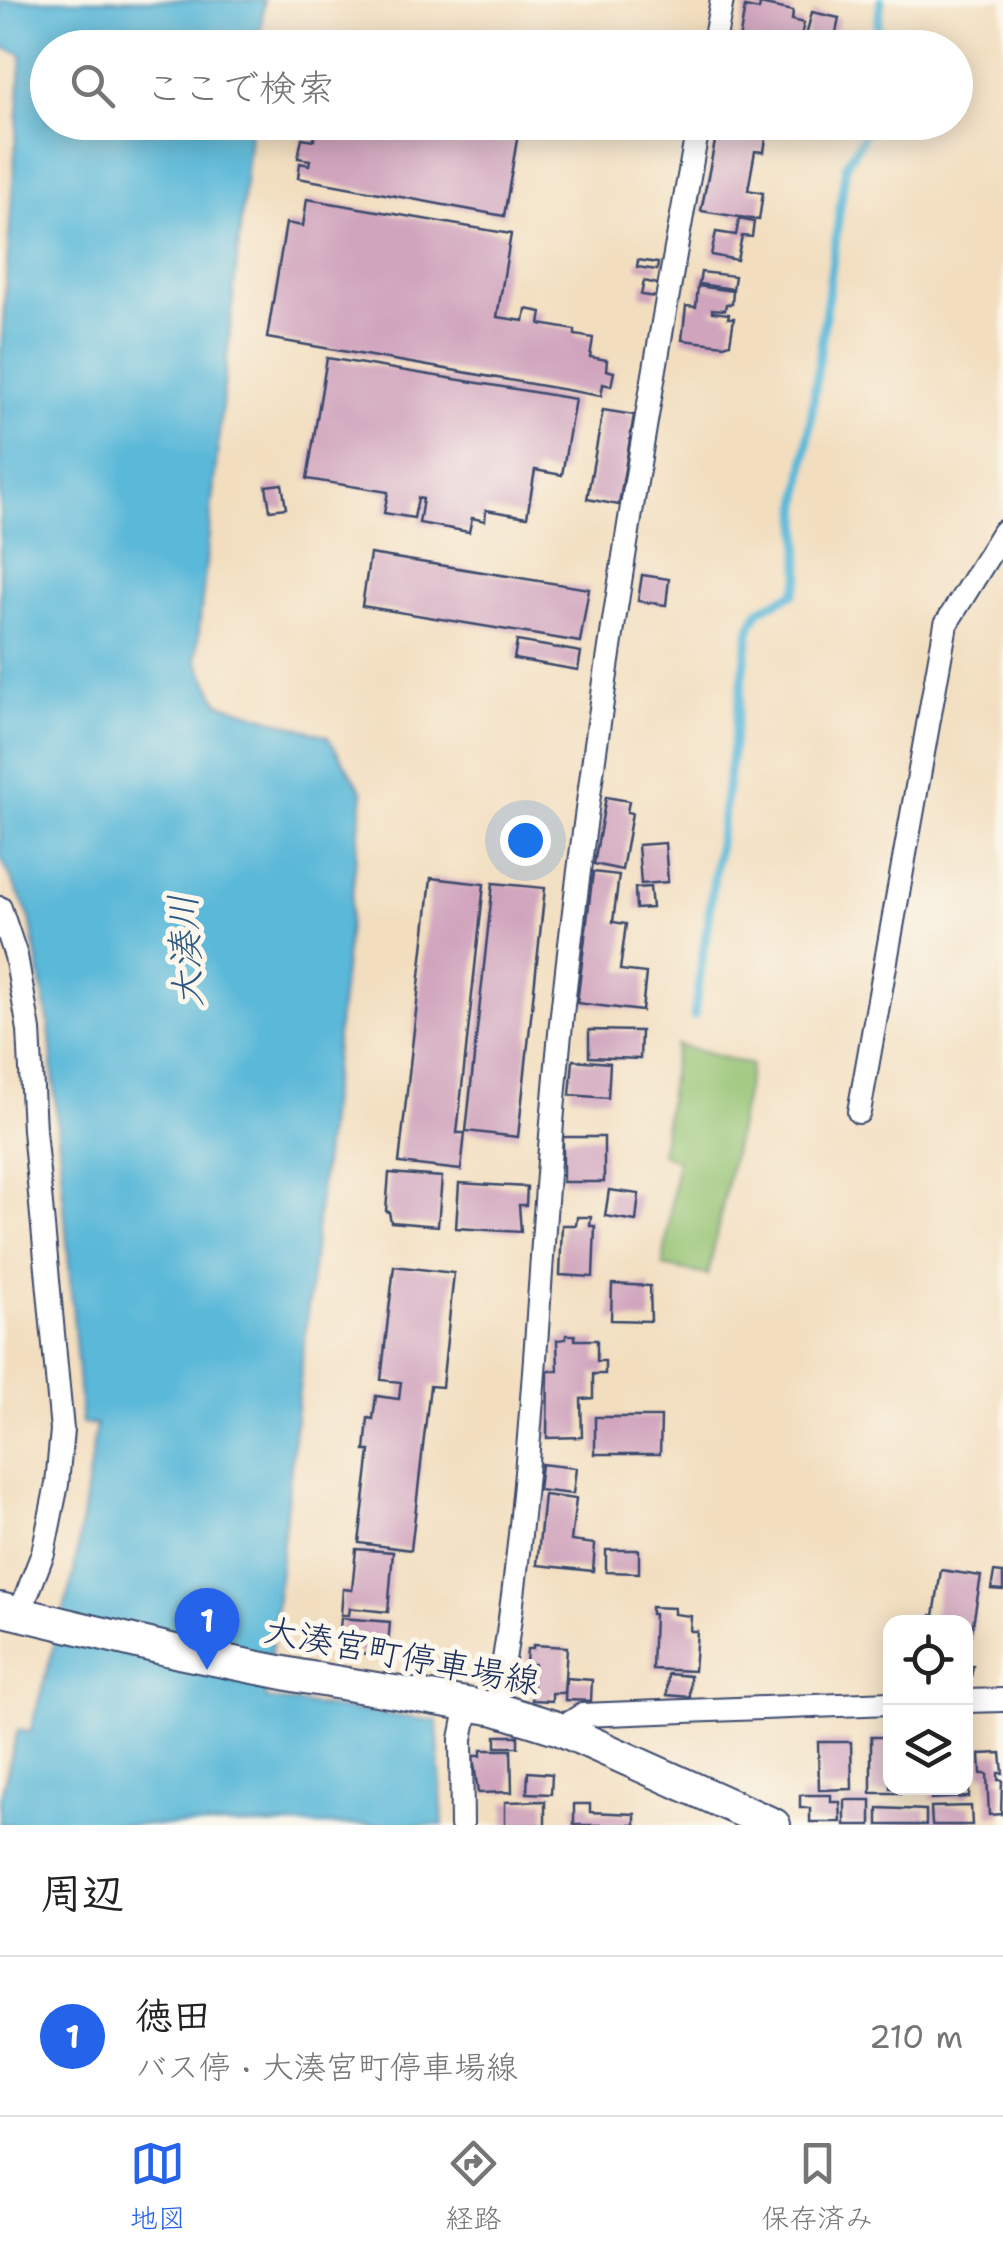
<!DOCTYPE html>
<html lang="ja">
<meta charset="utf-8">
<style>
:root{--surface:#fff;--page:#f6f6f6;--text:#222;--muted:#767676;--line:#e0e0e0;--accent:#2563eb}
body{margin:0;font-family:"Shantell Sans","Klee One",sans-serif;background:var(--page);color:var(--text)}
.controls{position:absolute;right:30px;bottom:30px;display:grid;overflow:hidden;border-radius:20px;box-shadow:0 5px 25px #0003}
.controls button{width:90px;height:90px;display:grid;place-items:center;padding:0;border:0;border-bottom:2px solid var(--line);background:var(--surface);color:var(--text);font:50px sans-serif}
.you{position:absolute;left:525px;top:840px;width:35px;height:35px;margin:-25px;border:8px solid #fff;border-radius:50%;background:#1a73e8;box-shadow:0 0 0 15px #1a73e833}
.badge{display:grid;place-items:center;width:65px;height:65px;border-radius:50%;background:var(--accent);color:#fff;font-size:32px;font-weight:700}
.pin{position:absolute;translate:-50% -82px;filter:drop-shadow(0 2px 5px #0008)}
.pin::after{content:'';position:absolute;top:52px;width:35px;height:30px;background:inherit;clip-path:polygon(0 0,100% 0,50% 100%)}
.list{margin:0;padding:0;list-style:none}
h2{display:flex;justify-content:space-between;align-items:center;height:130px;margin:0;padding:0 40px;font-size:42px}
h2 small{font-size:32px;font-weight:400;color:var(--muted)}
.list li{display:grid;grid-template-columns:65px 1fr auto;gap:30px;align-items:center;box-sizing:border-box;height:160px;padding:0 40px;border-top:2px solid var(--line)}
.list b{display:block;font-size:38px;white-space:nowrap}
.list p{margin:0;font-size:32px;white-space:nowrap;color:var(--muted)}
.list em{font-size:32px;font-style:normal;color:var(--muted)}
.icon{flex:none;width:55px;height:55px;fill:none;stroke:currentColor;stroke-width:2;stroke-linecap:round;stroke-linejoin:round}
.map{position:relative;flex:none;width:1003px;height:1825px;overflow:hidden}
.search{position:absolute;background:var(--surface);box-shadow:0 5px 25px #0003;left:30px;right:30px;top:30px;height:110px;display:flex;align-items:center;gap:25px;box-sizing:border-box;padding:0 35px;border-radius:55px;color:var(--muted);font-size:38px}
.sheet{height:290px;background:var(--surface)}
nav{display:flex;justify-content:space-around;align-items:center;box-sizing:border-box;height:140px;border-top:2px solid var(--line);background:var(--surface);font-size:28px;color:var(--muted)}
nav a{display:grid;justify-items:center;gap:5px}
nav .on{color:var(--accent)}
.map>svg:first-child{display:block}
</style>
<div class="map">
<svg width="1003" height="1825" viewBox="0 0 1003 1825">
<rect width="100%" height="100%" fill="#fbf7ec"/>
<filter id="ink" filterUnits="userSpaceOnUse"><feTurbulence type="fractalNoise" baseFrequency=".01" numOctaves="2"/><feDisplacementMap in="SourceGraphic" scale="20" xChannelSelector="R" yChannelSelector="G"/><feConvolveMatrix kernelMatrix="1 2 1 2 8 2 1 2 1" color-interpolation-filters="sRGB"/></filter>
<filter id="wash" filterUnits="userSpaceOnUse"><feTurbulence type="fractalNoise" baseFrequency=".0048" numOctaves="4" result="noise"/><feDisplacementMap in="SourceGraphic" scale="40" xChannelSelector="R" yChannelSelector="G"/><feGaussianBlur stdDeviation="2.25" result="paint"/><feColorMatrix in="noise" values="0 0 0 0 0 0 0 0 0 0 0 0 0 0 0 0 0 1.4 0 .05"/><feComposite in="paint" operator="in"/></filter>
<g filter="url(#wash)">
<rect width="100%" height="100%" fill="#f2debf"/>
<polygon fill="#94c372" stroke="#587968" stroke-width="2.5" points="676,1045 751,1065 708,1275 663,1266 677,1160 661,1153"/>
<polygon fill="#5ab8d8" stroke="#3a749b" stroke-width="2.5" points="0,0 264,0 259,47 48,48 48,122 251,123 196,659 219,703 327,736 363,792 266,1699 437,1721 443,1825 0,1825 0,1799 18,1730 30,1732 74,1573 96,1425 82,1423 49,1025 30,918 0,856 0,366 22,54 0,46"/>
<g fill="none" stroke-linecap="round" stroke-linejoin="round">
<g stroke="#5ab8d8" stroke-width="9">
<polyline points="875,48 881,0"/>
<polyline points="694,1016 750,628 759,610 794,593 800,577 799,505 846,164 862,139 865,122"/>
</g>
</g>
<g id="blocks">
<g fill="#d0a4bd">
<polygon points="760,4 793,11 792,20 804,23 798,48 738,46 745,7 759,10"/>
<polygon points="812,12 839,18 833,48 803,48"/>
<polygon points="317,122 520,122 504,216 298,178 300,163 309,165 310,160 298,158 302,138 314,140"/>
<polygon points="719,122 768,124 764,152 755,151 748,190 763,193 759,220 701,211"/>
<polygon points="307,199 511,234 497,317 524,321 526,309 542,312 540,324 575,330 575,335 593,338 590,357 607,360 606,370 614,372 611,386 603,384 601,396 267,338 286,223 303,226"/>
<polygon points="739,219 754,222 752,237 742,236 737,260 711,255 716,232 736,235"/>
<polygon points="638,260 658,263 657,270 637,267"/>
<polygon points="701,272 735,276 733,289 699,284"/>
<polygon points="644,281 658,284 656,297 641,295"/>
<polygon points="698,286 733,291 732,304 726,304 725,310 712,309 712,312 729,314 728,318 734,318 730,343 724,345 682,340 686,306 696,307"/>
<polygon points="327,358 575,399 562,475 535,470 527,517 486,510 485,521 472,518 469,532 419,523 423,499 418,498 414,518 384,513 388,492 307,479"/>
<polygon points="603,410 634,415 619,505 587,499"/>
<polygon points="282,484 286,508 270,510 266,486"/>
<polygon points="370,554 589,589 580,642 362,606"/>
<polygon points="642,575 669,579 666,605 638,601"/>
<polygon points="517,641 581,652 578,670 514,659"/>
<polygon points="606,797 629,801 627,812 632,813 622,870 594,864"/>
<polygon points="665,843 668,882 641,884 638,845"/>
<polygon points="593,872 619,875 613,922 626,924 620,970 646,973 642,1011 577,1003"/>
<polygon points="431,878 484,884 457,1133 465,1133 461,1170 399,1163"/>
<polygon points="493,883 545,888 518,1137 466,1131"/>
<polygon points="650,887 652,908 636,909 635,888"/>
<polygon points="589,1030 641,1031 640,1059 589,1057"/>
<polygon points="573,1060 610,1063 608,1098 570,1095"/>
<rect x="563" y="1137" width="41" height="45"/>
<polygon points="389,1173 442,1177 438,1226 391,1222 389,1212 386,1211"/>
<polygon points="459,1183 527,1187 526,1205 519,1205 521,1232 456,1228"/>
<polygon points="609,1190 639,1194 636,1221 605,1216"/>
<polygon points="577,1217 591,1217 590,1226 595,1226 593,1277 560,1275 562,1225 576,1225"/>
<polygon points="394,1266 454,1273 442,1387 430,1386 411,1550 359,1543 370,1451 365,1451 368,1418 373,1419 376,1396 399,1399 401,1382 381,1380"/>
<polygon points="612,1284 650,1286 651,1321 611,1320"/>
<polygon points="566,1335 575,1335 575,1340 597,1340 597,1361 605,1361 605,1374 593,1374 593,1398 581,1399 582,1437 547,1438 548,1371 558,1371 557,1340 566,1339"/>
<polygon points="595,1417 661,1417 660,1454 595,1454"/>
<polygon points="541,1464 576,1468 573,1494 538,1490"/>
<polygon points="544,1495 576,1499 571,1541 595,1544 593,1571 537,1565"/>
<polygon points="356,1549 393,1552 388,1612 350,1608 349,1615 341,1615 343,1589 352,1590"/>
<polygon points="606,1550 639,1550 639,1573 606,1572"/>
<polygon points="941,1570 981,1576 968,1654 966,1622 929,1622 931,1615 934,1616"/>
<polygon points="994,1572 1003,1573 1003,1590 991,1589"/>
<polygon points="651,1607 674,1608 674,1614 691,1616 690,1631 697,1631 694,1671 652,1669 654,1614 651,1614"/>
<polygon points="341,1618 390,1622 387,1656 338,1651"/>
<polygon points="533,1645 567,1647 564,1693 552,1693 552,1701 532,1700 534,1664 526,1664 527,1649 533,1649"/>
<polygon points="966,1665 973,1666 969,1687 966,1687"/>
<polygon points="668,1674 690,1676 690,1697 667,1695"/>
<polygon points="566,1678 592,1680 591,1701 565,1700"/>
<rect x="496" y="1736" width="22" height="11"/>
<polygon points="871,1737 890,1737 890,1788 901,1788 901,1793 871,1793"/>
<polygon points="818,1742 851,1742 852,1789 819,1790"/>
<polygon points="481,1750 511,1750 512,1792 478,1793 473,1756 481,1756"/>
<polygon points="1001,1753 1003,1773 998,1773 998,1780 1002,1780 1001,1814 989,1815 987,1774 981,1774 980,1754"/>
<polygon points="528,1772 552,1774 551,1794 527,1793"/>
<polygon points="930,1788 969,1788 969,1797 931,1799"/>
<polygon points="800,1795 831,1795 831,1802 840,1802 841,1822 810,1822 810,1808 800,1808"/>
<rect x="845" y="1800" width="26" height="25"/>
<polygon points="545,1801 545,1825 505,1825 505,1802"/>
<polygon points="574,1804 590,1804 590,1812 635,1814 635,1825 574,1825"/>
<polygon points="971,1806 972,1825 932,1825 931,1807"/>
<polygon points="878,1808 926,1810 926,1825 878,1825"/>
</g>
</g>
</g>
<g filter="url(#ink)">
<use href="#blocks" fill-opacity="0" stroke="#3b496d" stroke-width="2.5"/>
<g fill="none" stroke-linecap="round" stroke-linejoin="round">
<defs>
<g id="street">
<polyline points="713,48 722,0"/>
<polyline points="0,908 16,956 29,1030 34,1130 62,1430 57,1484 43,1553 19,1615"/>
<polyline points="859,1112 946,624 1003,532"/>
<polyline points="966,1701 1003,1700"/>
<path d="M496 1709C537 1476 537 1239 563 1005 596 708 645 415 699 122"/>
<polyline points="560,1729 582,1715 890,1703"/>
<polyline points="462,1825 461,1739 468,1704"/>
</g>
<polyline id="secondary" points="0,1609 179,1652 299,1676 496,1709 560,1729 774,1825"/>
</defs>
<use href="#street" stroke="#3b496d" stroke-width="26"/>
<use href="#secondary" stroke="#3b496d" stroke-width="36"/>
<use href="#street" stroke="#fff" stroke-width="22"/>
<use href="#secondary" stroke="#fff" stroke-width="32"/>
</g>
</g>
<g text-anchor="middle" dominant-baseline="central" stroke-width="10" stroke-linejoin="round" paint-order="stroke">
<g font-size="35" fill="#1b2f5e" stroke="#fbf7ec">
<text transform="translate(402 1655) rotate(11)">大湊宮町停車場線</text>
</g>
<g font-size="38" font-style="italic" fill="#2e5883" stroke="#fbf7ec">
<text transform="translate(185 951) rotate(-93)">大湊川</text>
</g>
</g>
</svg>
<div class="controls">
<button><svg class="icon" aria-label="locate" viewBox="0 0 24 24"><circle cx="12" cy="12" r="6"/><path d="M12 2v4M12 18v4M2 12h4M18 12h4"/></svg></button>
<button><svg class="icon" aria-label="layers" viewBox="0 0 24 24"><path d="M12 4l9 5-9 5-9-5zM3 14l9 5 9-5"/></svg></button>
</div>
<div class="you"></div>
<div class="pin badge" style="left:207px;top:1670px">1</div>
<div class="search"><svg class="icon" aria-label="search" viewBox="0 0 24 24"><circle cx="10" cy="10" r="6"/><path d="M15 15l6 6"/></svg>ここで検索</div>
</div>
<section class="sheet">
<h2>周辺<small></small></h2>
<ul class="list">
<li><span class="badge">1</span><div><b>徳田</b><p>バス停 · 大湊宮町停車場線</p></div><em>210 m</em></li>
</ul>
</section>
<nav>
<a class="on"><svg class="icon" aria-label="map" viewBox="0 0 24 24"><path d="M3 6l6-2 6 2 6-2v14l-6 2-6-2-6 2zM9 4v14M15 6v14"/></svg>地図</a>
<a><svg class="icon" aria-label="directions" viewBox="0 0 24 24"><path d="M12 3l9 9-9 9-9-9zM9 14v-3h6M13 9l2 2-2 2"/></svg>経路</a>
<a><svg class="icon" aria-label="saved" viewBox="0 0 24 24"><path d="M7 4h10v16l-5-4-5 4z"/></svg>保存済み</a>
</nav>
